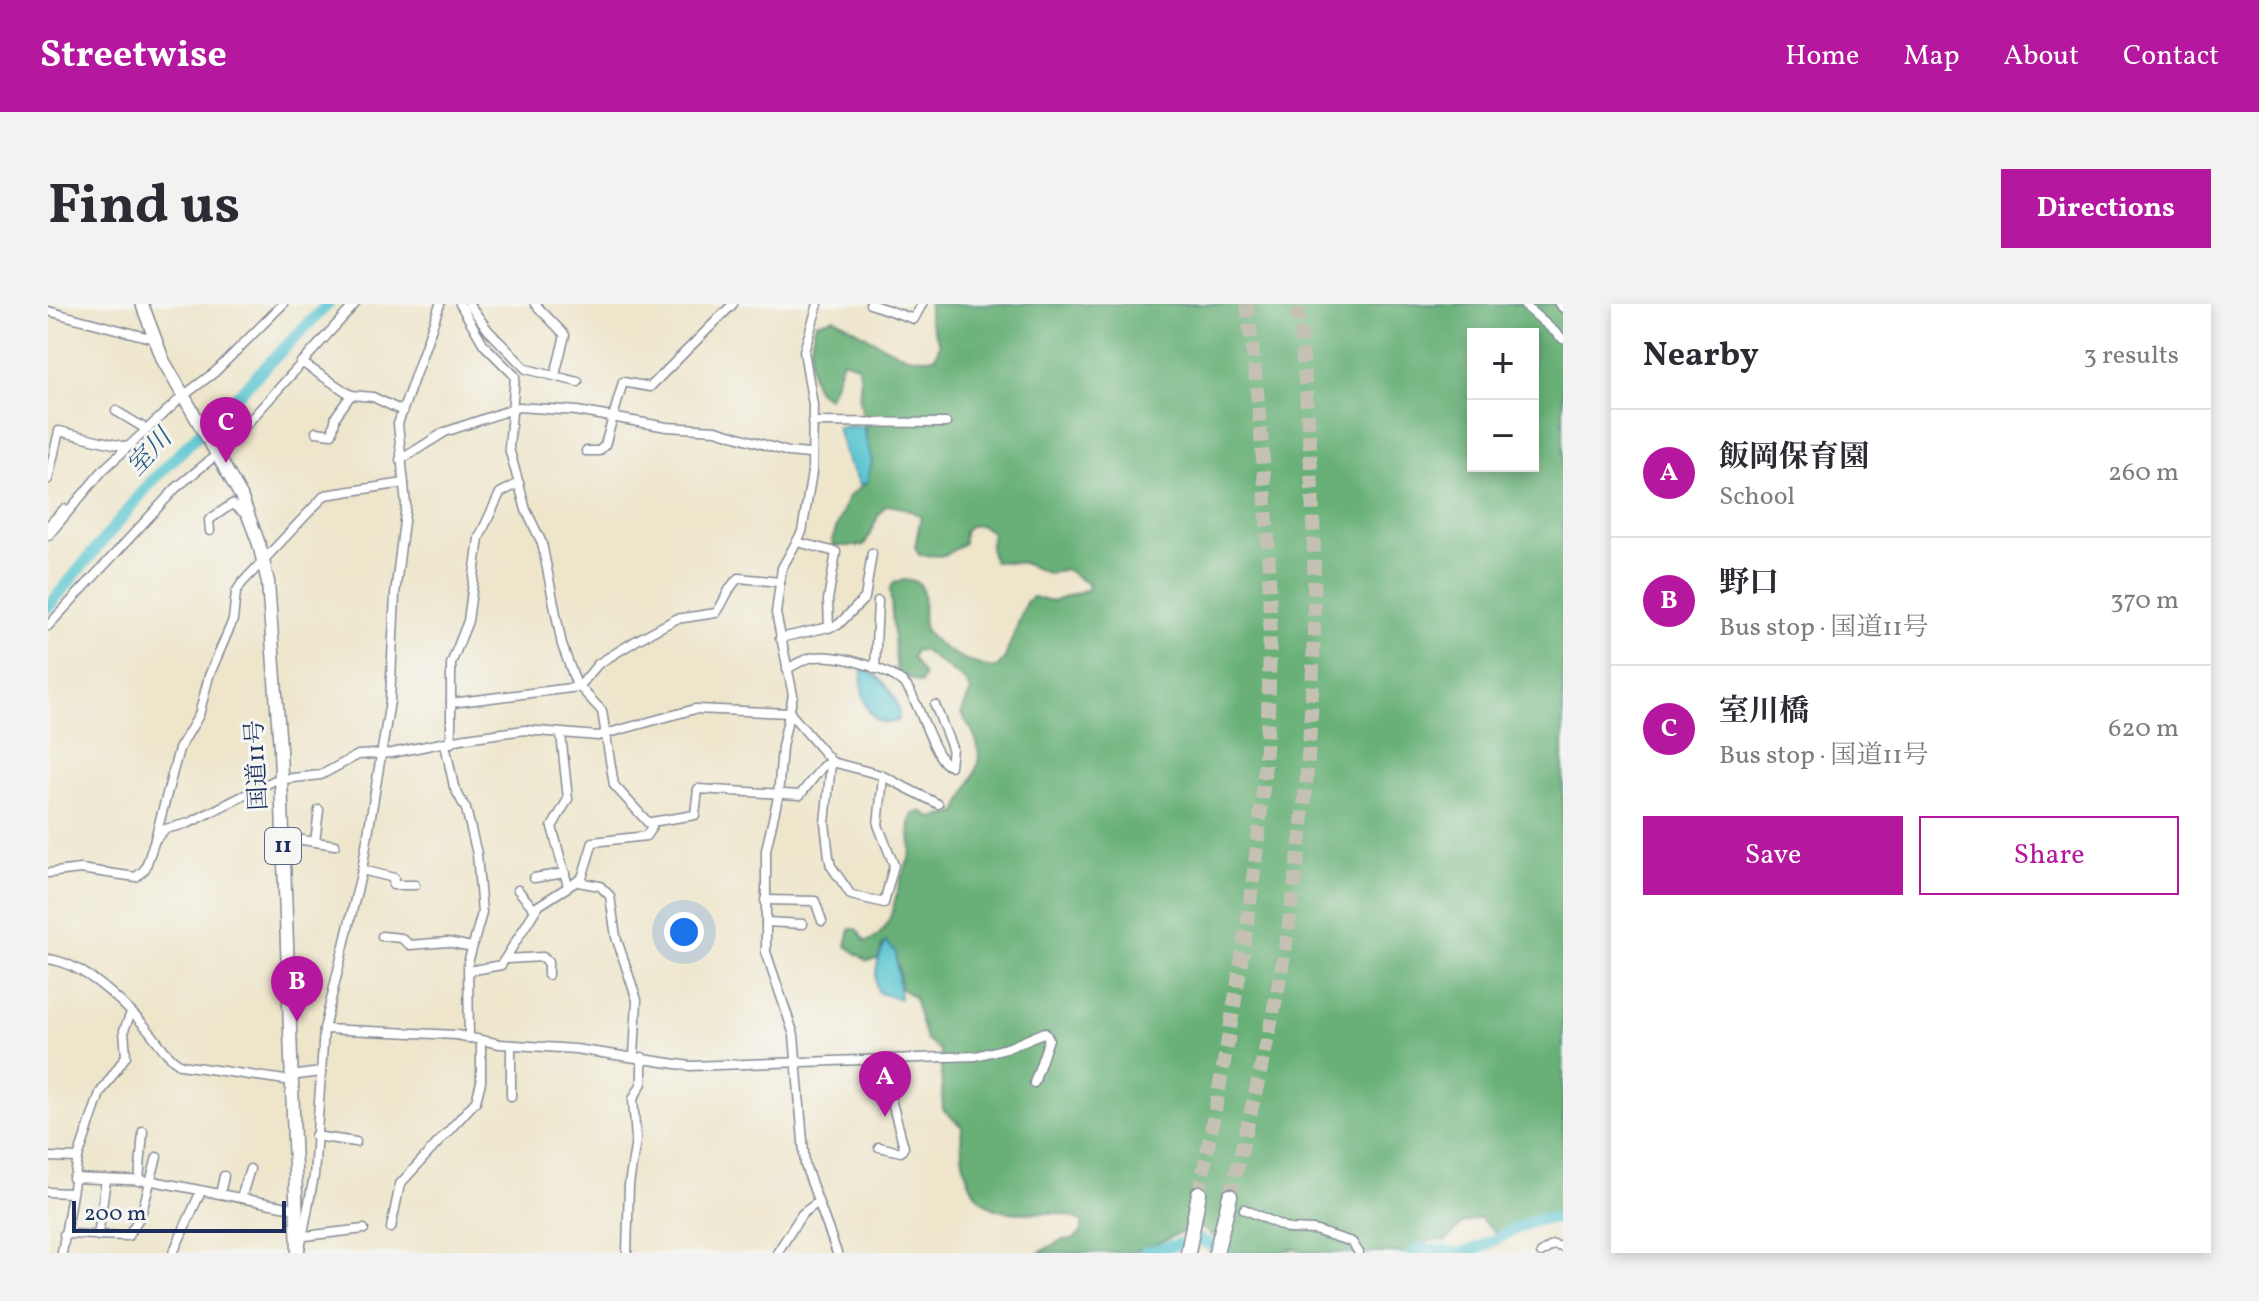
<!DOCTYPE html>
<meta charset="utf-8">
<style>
:root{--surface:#fff;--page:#f2f2f3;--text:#2b2b33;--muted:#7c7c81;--line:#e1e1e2;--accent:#b5179e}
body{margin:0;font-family:Vollkorn,"Noto Serif JP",serif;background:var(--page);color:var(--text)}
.controls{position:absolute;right:24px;top:24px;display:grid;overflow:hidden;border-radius:0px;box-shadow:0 4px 12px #0003}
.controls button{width:72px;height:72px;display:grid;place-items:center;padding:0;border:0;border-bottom:2px solid var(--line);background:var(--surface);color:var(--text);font:40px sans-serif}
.scale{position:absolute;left:24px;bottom:20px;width:214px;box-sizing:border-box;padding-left:8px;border:4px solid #1b2f5e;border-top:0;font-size:22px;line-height:28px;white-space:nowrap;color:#1b2f5e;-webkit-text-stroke:6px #f6f6f2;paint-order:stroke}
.you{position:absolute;left:636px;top:628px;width:28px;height:28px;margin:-20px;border:6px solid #fff;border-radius:50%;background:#1a73e8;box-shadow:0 0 0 12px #1a73e833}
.badge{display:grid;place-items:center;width:52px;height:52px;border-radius:50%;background:var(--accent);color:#fff;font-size:26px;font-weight:700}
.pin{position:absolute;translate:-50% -66px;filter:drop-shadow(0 2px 4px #0008)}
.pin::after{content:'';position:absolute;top:42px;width:28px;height:24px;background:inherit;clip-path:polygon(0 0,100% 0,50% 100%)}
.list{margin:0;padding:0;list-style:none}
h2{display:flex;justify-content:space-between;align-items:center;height:104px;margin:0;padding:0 32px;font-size:34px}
h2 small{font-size:26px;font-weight:400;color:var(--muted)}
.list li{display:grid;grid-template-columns:52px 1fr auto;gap:24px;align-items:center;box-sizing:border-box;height:128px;padding:0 32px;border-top:2px solid var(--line)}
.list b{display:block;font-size:30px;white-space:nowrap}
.list p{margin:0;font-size:26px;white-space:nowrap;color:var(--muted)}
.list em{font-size:26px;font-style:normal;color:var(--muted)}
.actions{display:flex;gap:16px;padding:24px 32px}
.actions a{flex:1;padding:18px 0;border:2px solid var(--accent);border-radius:0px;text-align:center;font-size:28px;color:var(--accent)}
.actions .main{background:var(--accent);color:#fff}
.map{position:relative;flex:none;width:1515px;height:949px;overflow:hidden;border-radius:0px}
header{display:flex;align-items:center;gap:48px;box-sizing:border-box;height:112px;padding:0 40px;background:var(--accent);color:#fff}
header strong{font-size:38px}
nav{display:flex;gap:44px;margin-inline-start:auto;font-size:28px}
.intro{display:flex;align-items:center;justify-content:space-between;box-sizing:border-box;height:192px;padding:0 48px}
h1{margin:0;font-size:56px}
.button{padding:20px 36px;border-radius:0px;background:var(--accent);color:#fff;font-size:28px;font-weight:700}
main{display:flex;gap:48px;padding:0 48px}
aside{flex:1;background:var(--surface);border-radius:0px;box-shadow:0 4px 12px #0003}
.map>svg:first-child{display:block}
</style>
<header>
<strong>Streetwise</strong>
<nav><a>Home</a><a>Map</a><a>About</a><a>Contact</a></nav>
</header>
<div class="intro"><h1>Find us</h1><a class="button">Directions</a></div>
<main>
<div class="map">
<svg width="1515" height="949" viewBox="0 0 1515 949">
<rect width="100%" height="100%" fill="#f6f6f2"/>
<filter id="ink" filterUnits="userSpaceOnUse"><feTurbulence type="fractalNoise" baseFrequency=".0125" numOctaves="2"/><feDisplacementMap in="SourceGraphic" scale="16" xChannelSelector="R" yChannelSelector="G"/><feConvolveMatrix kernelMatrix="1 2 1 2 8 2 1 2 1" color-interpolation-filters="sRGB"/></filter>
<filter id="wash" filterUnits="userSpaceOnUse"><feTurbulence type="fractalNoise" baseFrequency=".006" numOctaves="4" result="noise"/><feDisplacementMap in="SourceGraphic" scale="32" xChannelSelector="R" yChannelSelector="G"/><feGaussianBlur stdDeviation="1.8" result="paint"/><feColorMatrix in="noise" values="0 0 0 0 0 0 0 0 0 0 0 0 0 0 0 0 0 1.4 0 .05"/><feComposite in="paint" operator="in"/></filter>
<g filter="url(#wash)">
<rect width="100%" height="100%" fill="#eee5ca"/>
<path fill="#67b077" stroke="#41706a" stroke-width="2" fill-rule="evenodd" d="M881 0H1515V913C1493 906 1469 921 1450 931L1432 914 1415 919 1398 937 1382 936 1357 949H1258L1247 944 1231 949H1186L1154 924C1129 926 1111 942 1084 948 1056 949 1020 949 990 949L1014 936 1026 935 1034 927V918C1014 903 984 911 960 908 919 903 911 856 914 823L895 805 892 746 878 736 866 693 852 684 851 662 835 640 830 655 819 657 798 642 802 625H809L818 638C847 629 845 593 855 569 858 561 863 554 863 546 864 531 858 525 865 510L874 507 883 514 909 509C926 466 946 453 913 410L923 387 917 377 876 347 867 346 864 353 876 372 873 379 849 369 842 286 846 278C887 267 872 301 876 321 880 342 929 364 949 364L956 356 978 298 984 293 1006 297 1040 285 1041 281 1017 265 1001 270 975 259 946 257 942 244 944 228 932 221 921 222 916 228V239L897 252 871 251 867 243 873 212 856 204 839 201C826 211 826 230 815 242H785L784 236 800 193 819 178C822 149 818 126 812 98 810 84 816 75 809 61L795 56 781 94C756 86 761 38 768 19L786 14C818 29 850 60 887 53L892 40 881 16ZM1425 30H1485V162H1425Z"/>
<g fill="#58c5d0" stroke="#3a7a97" stroke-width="2">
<polygon points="815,122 824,158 819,178 813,182 797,152 789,123"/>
<path d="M815 364C833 372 854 395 851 416 820 431 810 385 815 364Z"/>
<path d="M838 638 848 648 852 695 831 689C823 675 831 651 838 638Z"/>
</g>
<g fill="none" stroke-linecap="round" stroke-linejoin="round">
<g stroke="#58c5d0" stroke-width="12">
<polyline points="0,303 104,177 280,0"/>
<polyline points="1097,949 1151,935 1178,949"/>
<polyline points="1364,949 1374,944 1408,949"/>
<path d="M1415 949C1447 943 1481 906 1515 916"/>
</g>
</g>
</g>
<g filter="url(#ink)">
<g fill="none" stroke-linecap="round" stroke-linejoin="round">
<g stroke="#c4c1b4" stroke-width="14" stroke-dasharray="14 7" stroke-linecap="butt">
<path d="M1151 889C1181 736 1210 584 1219 428 1227 285 1217 143 1199 0"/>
<path d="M1182 892C1203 808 1224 724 1238 639 1273 427 1274 213 1249 0"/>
</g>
<defs>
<g id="minor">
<polyline points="412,0 436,41 467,72 461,144 478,206 494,239 514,341 528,379 554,407 566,481 604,523 598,532 545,538 534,574 490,602 453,661 421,667"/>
<polyline points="421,0 440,26 478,65 530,78"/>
<polyline points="487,0 517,31 507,71"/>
<polyline points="770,0 756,47 765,101 764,168 754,228 734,264 728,309 745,391 734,443 730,493 718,546 718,648 746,731 757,861 789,949"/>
<polyline points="822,0 866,15 874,0"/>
<polyline points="1475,0 1515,35"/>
<polyline points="1511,0 1515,4"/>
<polyline points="0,7 106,35"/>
<polyline points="253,58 303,91"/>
<polyline points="68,107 98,125"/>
<polyline points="764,118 898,119"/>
<polyline points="268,128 284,130 288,112 303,91 325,93 352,106"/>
<polyline points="538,147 551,147 557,141 575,78 602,83 685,0"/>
<polyline points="352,156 397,128 471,103 529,107 619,123 668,126 740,148 761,150"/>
<polyline points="0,175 11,127 78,143"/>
<polyline points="0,222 16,205"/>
<polyline points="162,227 161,216 184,200 196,209"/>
<polyline points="0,232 55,166 135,92 167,68 235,0"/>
<polyline points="749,238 788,248 780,296 781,324"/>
<polyline points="0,322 128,184 178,143 307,0"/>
<polyline points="732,334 790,321 817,294 824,249"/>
<path d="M739 365C748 360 757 354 767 353 790 350 845 365 859 383 871 398 888 460 902 462L904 444 887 401"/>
<polyline points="827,365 830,297"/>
<path d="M403 399 531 383 550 360 589 336 628 315 668 309C677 298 680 282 691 274L732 278"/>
<polyline points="513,430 520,495 504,523 520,582"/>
<polyline points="403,439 403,360 420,317 431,234 452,189 471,179"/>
<polyline points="397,440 406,483 418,505 429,550 434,609 420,659 421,734"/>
<polyline points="783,460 777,519 781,553 783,562 803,591 836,599 846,561 830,521 835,474"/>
<polyline points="603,518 647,511 650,485 752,491 775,462 784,458"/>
<polyline points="235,533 287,541"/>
<polyline points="107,535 131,445 151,411 161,372 185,316 188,288 194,279 277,191 356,179"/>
<polyline points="267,538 271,506"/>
<polyline points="314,566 346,574 345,581 367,581"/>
<polyline points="0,569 32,565 88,573 97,565 107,536 117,525 141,519 227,476 273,471 310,451 344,449 418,434 477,426 550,432 647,405 742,409 784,458 833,471 890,500"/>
<polyline points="486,574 517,569"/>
<polyline points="530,578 552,582 562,592 568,633 589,696 586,752"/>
<polyline points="470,586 487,606"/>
<polyline points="717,596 767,597 774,617"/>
<polyline points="718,618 755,620"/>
<polyline points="334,632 353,634 362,641 399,638 424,643"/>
<path d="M0 655C34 659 70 694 94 719 108 733 116 751 133 761L244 777"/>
<polyline points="458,655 495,653 500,658 500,671"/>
<polyline points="276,725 409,731 452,740 527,745 642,762 928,752 962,743 997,728 1001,735 986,779"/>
<polyline points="463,742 463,792"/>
<polyline points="824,758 840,784 856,843 853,848 831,843"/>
<polyline points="243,772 272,768"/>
<polyline points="267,832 308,838"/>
<polyline points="0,853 30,854"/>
<polyline points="25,874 105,877 249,905"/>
<polyline points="91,877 95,827"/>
<polyline points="0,888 22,889"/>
<polyline points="172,890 176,872"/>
<polyline points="193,894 202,865"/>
<polyline points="1196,905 1241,925 1266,926 1304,938 1311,949"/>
<polyline points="343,924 352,880 428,797 433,778 433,737"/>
<polyline points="16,930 80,932 93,911 109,853"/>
<polyline points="50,932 58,875"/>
<polyline points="257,932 316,925"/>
<polyline points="252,945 266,872 276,725 314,566 342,397 347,290 358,201 350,120 392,0"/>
<polyline points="14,949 30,854 52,789 78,752 76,726 83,709"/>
<polyline points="125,949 153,887"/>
<polyline points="579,949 581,881 588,836 585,795 594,779 594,753"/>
<polyline points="729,949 754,910 770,898"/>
<polyline points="1493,949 1505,941 1515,943"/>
</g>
<polyline id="trunk" points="94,0 115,56 193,192 211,240 220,278 232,445 250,949"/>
<g id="motorway">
<polyline points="1140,949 1151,889"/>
<polyline points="1168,949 1182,892"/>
</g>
</defs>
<use href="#minor" stroke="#848a94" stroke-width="11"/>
<use href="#trunk" stroke="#848a94" stroke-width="15"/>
<use href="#motorway" stroke="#848a94" stroke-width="17"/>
<use href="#minor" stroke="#fff" stroke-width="8"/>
<use href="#trunk" stroke="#fff" stroke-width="12"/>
<use href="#motorway" stroke="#fff" stroke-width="14"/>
</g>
</g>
<g text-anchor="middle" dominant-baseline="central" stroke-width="6" stroke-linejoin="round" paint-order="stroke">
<rect fill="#f6f6f2" stroke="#5d6b8a" stroke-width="2" x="217" y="524" width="36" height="36" rx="6"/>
<g font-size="22" font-weight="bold" fill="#1b2f5e">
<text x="235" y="542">11</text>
</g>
<g font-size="24" fill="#1b2f5e" stroke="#f6f6f2">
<text transform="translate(210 461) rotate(-93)">国道11号</text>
</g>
<g font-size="26" font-style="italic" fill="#2d5c80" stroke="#f6f6f2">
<text transform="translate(102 149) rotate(-47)">室川</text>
</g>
</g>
</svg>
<div class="controls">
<button>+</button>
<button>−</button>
</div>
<div class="scale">200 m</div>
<div class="you"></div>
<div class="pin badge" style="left:837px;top:813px">A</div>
<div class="pin badge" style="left:249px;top:718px">B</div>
<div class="pin badge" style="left:178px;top:159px">C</div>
</div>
<aside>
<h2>Nearby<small>3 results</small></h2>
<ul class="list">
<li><span class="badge">A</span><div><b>飯岡保育園</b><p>School</p></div><em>260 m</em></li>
<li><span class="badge">B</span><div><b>野口</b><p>Bus stop · 国道11号</p></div><em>370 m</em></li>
<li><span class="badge">C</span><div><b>室川橋</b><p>Bus stop · 国道11号</p></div><em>620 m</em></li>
</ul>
<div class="actions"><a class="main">Save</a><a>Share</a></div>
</aside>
</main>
